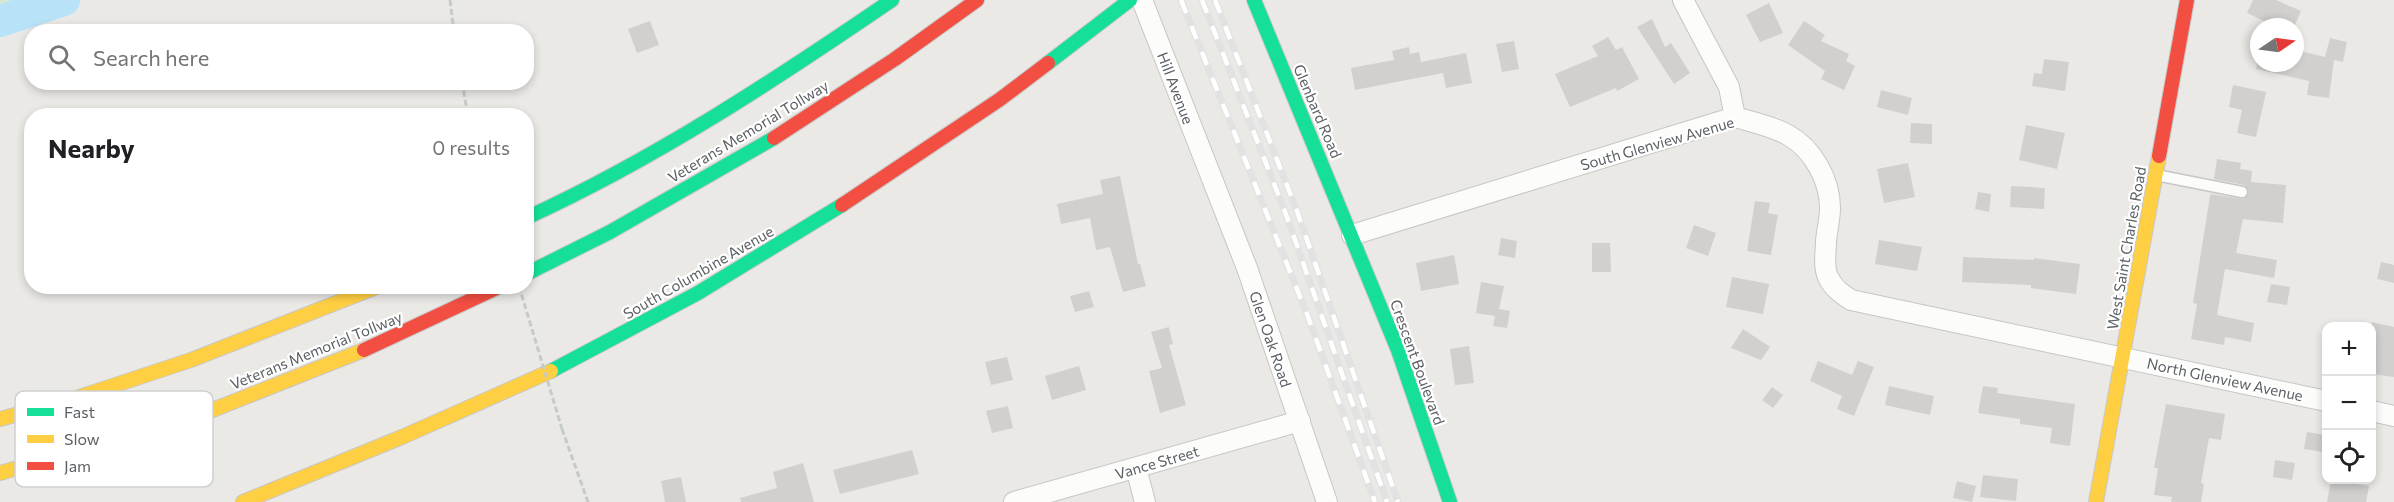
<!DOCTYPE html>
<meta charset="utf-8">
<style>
:root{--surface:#fff;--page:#f2f2f2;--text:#202124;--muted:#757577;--line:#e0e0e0}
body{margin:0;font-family:Commissioner,sans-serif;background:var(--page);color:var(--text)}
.controls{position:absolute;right:18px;bottom:18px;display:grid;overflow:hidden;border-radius:12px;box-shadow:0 3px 9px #0003}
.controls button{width:54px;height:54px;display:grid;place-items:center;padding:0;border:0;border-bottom:2px solid var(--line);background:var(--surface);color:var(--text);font:30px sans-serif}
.compass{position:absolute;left:2250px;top:18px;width:54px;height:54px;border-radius:50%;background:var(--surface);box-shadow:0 3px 9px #0003;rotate:77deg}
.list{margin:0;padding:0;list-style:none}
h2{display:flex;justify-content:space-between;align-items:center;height:78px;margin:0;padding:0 24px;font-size:26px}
h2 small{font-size:20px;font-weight:400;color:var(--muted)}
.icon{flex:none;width:33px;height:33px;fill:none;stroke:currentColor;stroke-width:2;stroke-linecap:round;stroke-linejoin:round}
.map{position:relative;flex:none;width:2394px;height:502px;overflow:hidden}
.search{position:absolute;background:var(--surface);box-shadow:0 3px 9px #0003;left:24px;top:24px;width:510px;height:66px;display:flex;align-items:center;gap:15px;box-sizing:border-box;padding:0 21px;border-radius:24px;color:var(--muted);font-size:22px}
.panel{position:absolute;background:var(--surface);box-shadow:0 3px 9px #0003;left:24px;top:108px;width:510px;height:186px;border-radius:24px}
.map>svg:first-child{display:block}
</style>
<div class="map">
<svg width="2394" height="502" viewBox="0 0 2394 502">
<rect width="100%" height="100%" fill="#ebe9e5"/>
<polygon fill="#d4e8d0" points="0,0 32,0 0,9"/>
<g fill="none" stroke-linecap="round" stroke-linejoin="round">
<polyline stroke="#b8e2f7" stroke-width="32" points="0,21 64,0"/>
</g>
<g fill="#d2d0ce">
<polygon points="2253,0 2276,0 2301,11 2294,27 2277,27 2247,13"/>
<polygon points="1769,3 1783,33 1760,42 1746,15"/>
<polygon points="1652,19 1665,47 1671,43 1690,73 1674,84 1637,27"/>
<polygon points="650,21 659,45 637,53 628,29"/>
<polygon points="1804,21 1825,35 1821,41 1849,54 1846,61 1855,66 1844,90 1821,79 1825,71 1788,45"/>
<polygon points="1608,37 1616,50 1622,47 1639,79 1617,91 1616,88 1570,107 1555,74 1598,56 1592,46"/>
<polygon points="2330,38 2347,42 2343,62 2334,60 2329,98 2307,95 2309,81 2256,69 2257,63 2295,63 2295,50 2325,57"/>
<polygon points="1514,41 1519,69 1502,72 1496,44"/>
<polygon points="1409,47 1410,54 1419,52 1421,62 1466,53 1472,83 1446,88 1443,73 1355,90 1351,68 1394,60 1392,51"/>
<polygon points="2044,59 2069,62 2065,91 2032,86 2034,73 2042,74"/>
<polygon points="2233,85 2266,92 2256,137 2237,133 2242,110 2229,107"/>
<polygon points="1881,90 1912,98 1908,115 1877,107"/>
<polygon points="1911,123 1932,124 1932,144 1910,143"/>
<polygon points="2026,125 2065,133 2057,169 2019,160"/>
<polygon points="2217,159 2241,163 2240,169 2252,171 2251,182 2286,185 2283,223 2243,219 2236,253 2277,260 2274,278 2225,269 2217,315 2254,323 2251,342 2225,337 2224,345 2191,339 2197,304 2193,303 2210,196 2211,194 2244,199 2249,193 2244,185 2214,179"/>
<polygon points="1908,163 1915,197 1884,203 1877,169"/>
<polygon points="1120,176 1138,264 1140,264 1146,286 1123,292 1110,247 1096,250 1090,218 1061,224 1057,204 1103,194 1100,180"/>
<polygon points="2011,186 2045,188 2044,209 2010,207"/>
<polygon points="1978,192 1991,194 1989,212 1975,209"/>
<polygon points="1755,201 1770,203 1768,213 1778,215 1771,255 1747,251"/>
<polygon points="1694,225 1716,233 1708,256 1686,248"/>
<polygon points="1501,238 1517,241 1515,258 1498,255"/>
<polygon points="1879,240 1922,247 1917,271 1875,264"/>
<polygon points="1592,243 1610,243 1611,272 1592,272"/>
<polygon points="1454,255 1459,284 1421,291 1416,263"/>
<polygon points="1963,257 2034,260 2034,258 2080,264 2076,294 2031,288 2031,285 1962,282"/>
<polygon points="2381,262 2394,265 2394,283 2377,279"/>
<polygon points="1732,277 1769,284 1763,314 1726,307"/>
<polygon points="1481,282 1504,286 1499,309 1510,311 1507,328 1493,326 1495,316 1476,313"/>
<polygon points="2271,284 2290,287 2287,305 2267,302"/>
<polygon points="1089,291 1094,307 1075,312 1070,296"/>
<polygon points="2372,322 2394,327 2394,377 2372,374"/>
<polygon points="1169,327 1173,344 1169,345 1186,405 1160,413 1149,371 1162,368 1151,332"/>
<polygon points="1743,329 1770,347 1761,360 1731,348"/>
<polygon points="1469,346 1474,383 1455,385 1450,349"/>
<polygon points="1007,357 1013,380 991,385 985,362"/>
<polygon points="1818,361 1852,375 1858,361 1874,367 1854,416 1837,409 1842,396 1810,381"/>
<polygon points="1079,366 1086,390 1052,400 1045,376"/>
<polygon points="1889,386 1934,396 1930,415 1885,405"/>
<polygon points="1983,386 1998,388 1997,393 2075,404 2070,446 2050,443 2052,428 2020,424 2020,419 1978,413"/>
<polygon points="1772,387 1783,395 1773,408 1762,400"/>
<polygon points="2166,404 2225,414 2221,440 2209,438 2201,483 2204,484 2201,502 2171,502 2172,497 2154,495 2158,468 2154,468"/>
<polygon points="1008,406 1013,428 992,433 986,411"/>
<polygon points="2307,432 2325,435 2323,452 2304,449"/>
<polygon points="912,450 919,474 840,494 833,470"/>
<polygon points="2275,460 2295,463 2292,480 2273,477"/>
<polygon points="803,463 814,502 741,502 740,498 777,488 773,472"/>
<polygon points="1983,475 2018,479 2016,501 1980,497"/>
<polygon points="681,477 686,502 665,502 661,481"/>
<polygon points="2331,480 2369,486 2366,502 2327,502"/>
<polygon points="1957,481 1976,486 1972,502 1953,498"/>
</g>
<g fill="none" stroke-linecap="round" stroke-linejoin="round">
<defs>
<polyline id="lane" points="2156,175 2242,192"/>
<g id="street">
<polyline points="1142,0 1247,268 1327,502"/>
<polyline points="1683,0 1729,87 1735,117"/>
<path d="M1352 235 1735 117C1752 122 1772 126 1788 135 1813 149 1830 180 1830 208 1830 219 1827 230 1826 241 1826 253 1823 266 1828 277 1833 288 1842 294 1851 300L2326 401"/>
<polyline points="2372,411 2394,416"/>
<polyline points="1136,468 1145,502"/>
<polyline points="1014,502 1300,421"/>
</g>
<g id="fast">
<polyline points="1254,0 1398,350 1450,502"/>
<polyline points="1048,63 1130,0"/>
<path d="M526 218C655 159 775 80 892 0"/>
<polyline points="526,274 610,232 774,138"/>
<polyline points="551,371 698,293 842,205"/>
</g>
<g id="slow">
<polyline points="0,419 70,400 191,360 379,286"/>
<polyline points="0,473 210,411 364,350"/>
<polyline points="243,502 402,437 551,371"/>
<polyline points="2096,502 2159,156"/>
</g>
<g id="jam">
<polyline points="774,138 895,59 977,0"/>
<polyline points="2159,156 2187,0"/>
<polyline points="842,205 999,100 1048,63"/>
<polyline points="364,350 501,286"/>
</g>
</defs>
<use href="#lane" stroke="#c6c6c6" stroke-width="13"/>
<use href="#street" stroke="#c6c6c6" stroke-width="22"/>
<use href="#fast" stroke="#c7c8c8" stroke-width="16"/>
<use href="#slow" stroke="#c7c8c8" stroke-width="16"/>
<use href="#jam" stroke="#c7c8c8" stroke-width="16"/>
<g stroke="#c5ccc8" stroke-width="3" stroke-dasharray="6 3" stroke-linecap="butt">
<polyline points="450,0 454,32"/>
<polyline points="462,82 468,116"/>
<polyline points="562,429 588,502"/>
</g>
<use href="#lane" stroke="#fcfcfb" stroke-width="10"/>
<use href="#street" stroke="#fcfcfb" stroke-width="20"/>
<use href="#fast" stroke="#16e098" stroke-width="14"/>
<use href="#slow" stroke="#ffcf43" stroke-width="14"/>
<use href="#jam" stroke="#f24e42" stroke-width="14"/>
<defs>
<g id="rail">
<polyline points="1181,0 1307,314 1375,502"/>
<polyline points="1202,0 1287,217 1387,502"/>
<polyline points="1215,0 1297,211 1398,502"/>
</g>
</defs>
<use href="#rail" stroke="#e2e2e2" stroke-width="7"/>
<use href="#rail" stroke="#fff" stroke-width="4.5" stroke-dasharray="14" stroke-linecap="butt"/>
<polyline stroke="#c5ccc8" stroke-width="3" stroke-dasharray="6 3" stroke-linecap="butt" points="519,286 562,429"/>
</g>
<g text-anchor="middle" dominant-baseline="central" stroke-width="4.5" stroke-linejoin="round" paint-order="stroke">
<g font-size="15" fill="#5b6064" stroke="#fff">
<text transform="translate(1176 88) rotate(69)">Hill Avenue</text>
<text transform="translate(1318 111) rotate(67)">Glenbard Road</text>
<text transform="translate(748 131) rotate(-31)">Veterans Memorial Tollway</text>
<text transform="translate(1657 143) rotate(-16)">South Glenview Avenue</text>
<text transform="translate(2126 248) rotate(-80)">West Saint Charles Road</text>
<text transform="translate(698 272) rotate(-30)">South Columbine Avenue</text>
<text transform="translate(1271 339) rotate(71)">Glen Oak Road</text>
<text transform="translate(316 350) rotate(-22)">Veterans Memorial Tollway</text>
<text transform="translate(1418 362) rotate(70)">Crescent Boulevard</text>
<text transform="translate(2225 379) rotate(12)">North Glenview Avenue</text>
<text transform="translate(1157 462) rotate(-16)">Vance Street</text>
</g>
</g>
<rect x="15" y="391" width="198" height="96" rx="9" fill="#fff" stroke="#cecfd0" stroke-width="1.5"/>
<rect x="27" y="408" width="27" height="8" fill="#16e098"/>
<rect x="27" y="435" width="27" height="8" fill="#ffcf43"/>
<rect x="27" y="462" width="27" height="8" fill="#f24e42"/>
<g font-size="16" fill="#5b6064">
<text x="64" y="418">Fast</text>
<text x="64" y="445">Slow</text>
<text x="64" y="472">Jam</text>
</g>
</svg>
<div class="controls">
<button>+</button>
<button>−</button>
<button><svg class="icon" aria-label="locate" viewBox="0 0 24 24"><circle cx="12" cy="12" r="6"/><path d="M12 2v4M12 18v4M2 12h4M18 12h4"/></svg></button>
</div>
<svg class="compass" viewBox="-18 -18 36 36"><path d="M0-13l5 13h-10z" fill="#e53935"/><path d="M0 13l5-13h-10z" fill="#757577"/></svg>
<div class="search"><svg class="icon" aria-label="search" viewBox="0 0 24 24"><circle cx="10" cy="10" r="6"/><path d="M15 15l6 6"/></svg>Search here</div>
<section class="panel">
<h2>Nearby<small>0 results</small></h2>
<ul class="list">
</ul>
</section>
</div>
